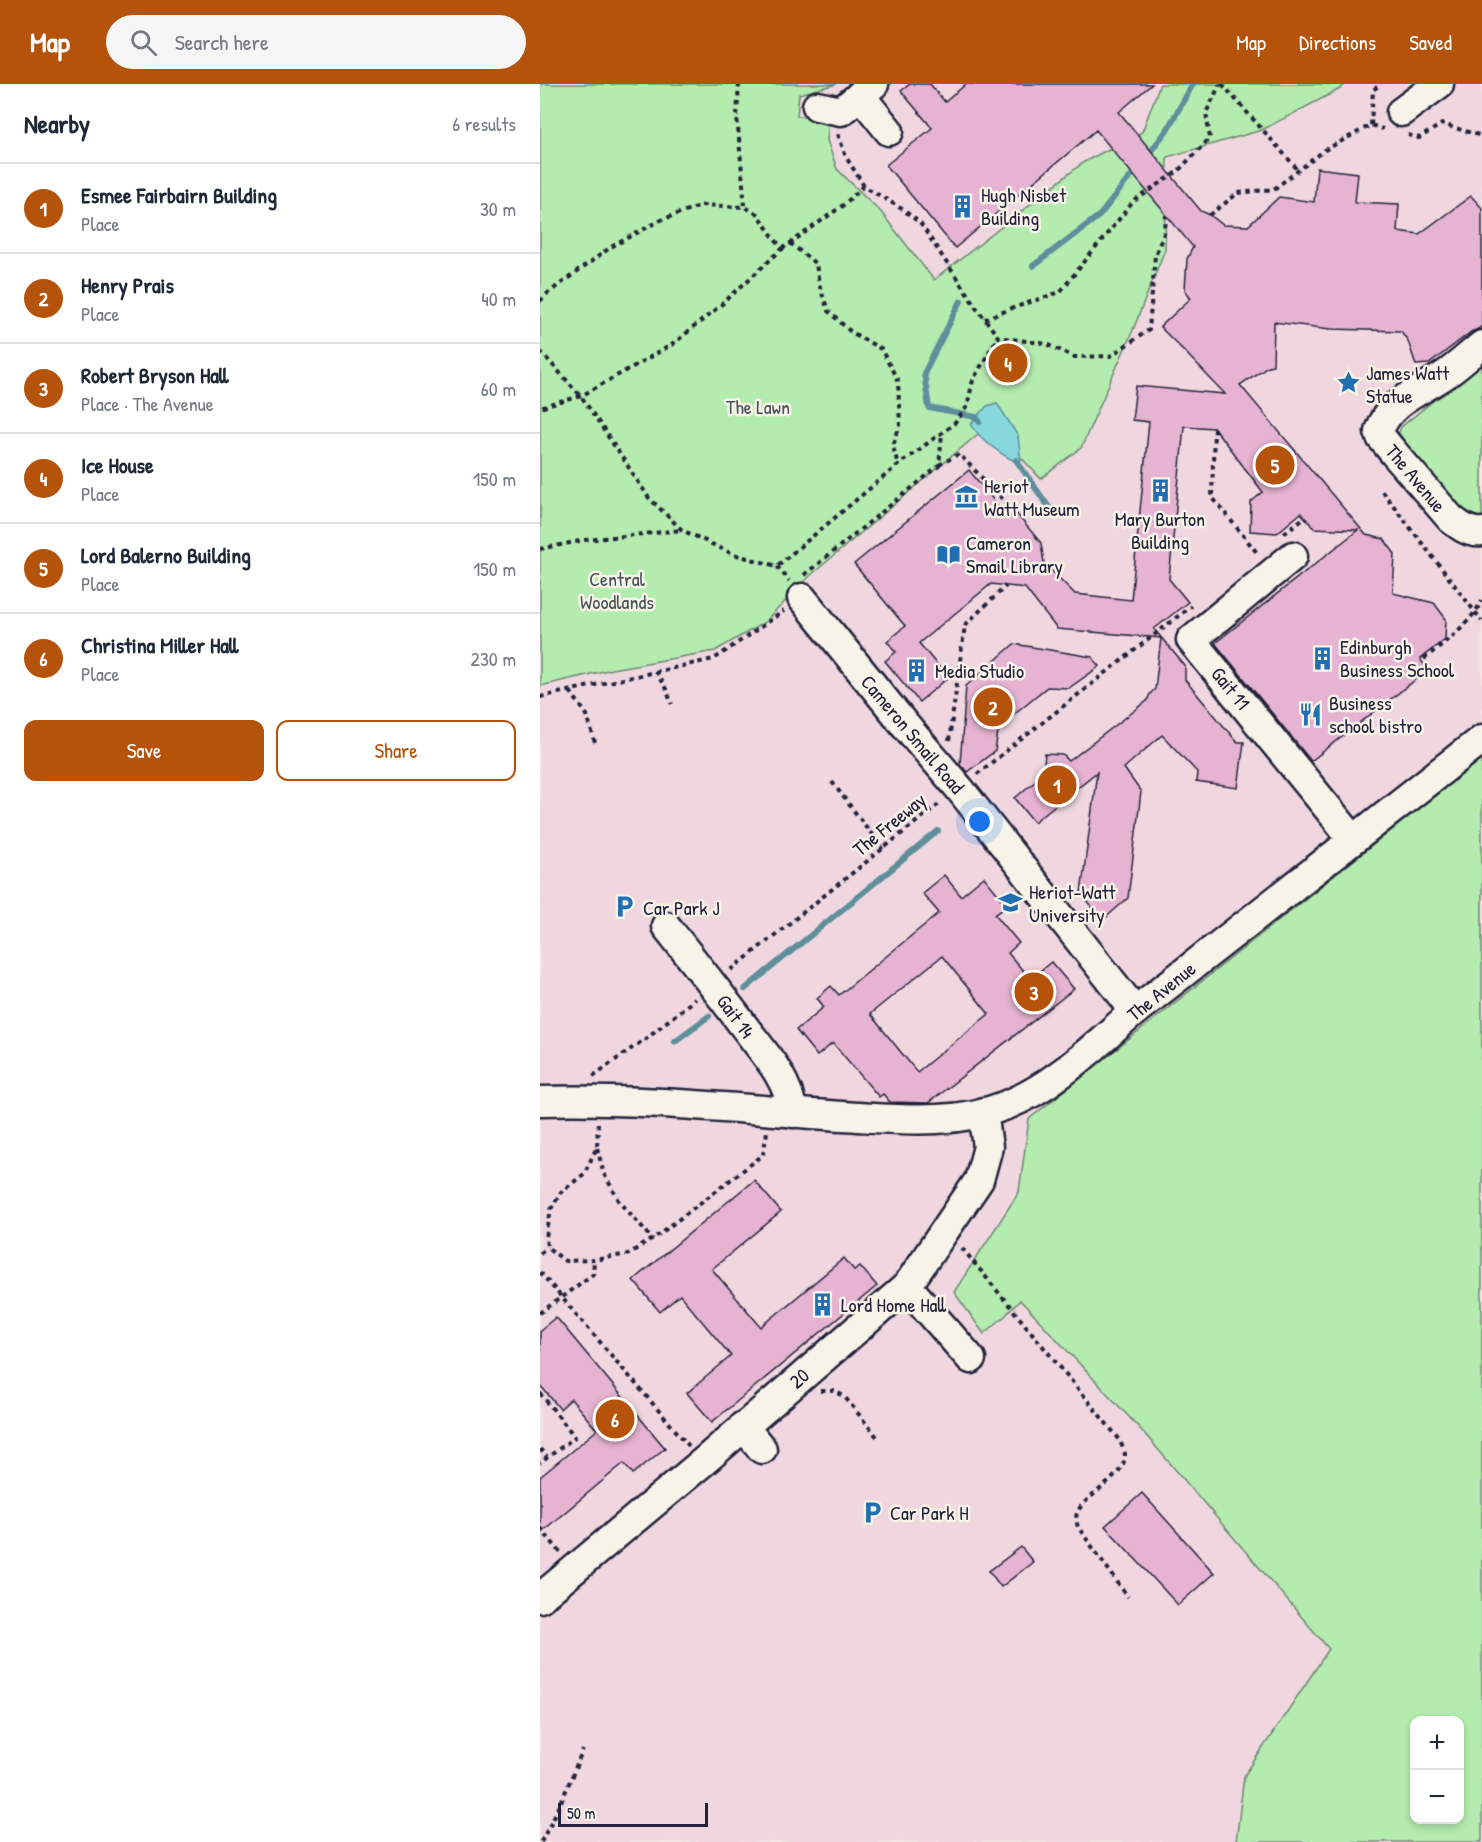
<!DOCTYPE html>
<meta charset="utf-8">
<style>
:root{--surface:#fff;--page:#f6f6f7;--text:#1f2937;--muted:#747a83;--line:#e0e1e3;--accent:#b45309}
body{margin:0;font-family:"Patrick Hand",sans-serif;background:var(--page);color:var(--text)}
.controls{position:absolute;right:18px;bottom:18px;display:grid;overflow:hidden;border-radius:12px;box-shadow:0 3px 9px #0003}
.controls button{width:54px;height:54px;display:grid;place-items:center;padding:0;border:0;border-bottom:2px solid var(--line);background:var(--surface);color:var(--text);font:30px sans-serif}
.scale{position:absolute;left:18px;bottom:15px;width:150px;box-sizing:border-box;padding-left:6px;border:3px solid #22223b;border-top:0;font-size:16px;line-height:21px;white-space:nowrap;color:#22223b;-webkit-text-stroke:4px #f7f3e8;paint-order:stroke}
.you{position:absolute;left:440px;top:738px;width:21px;height:21px;margin:-15px;border:4px solid #fff;border-radius:50%;background:#1a73e8;box-shadow:0 0 0 9px #1a73e833}
.badge{display:grid;place-items:center;width:39px;height:39px;border-radius:50%;background:var(--accent);color:#fff;font-size:20px;font-weight:700}
.pin{position:absolute;translate:-50% -50%;border:3px solid #fff;box-shadow:0 2px 6px #0006}
.list{margin:0;padding:0;list-style:none}
h2{display:flex;justify-content:space-between;align-items:center;height:78px;margin:0;padding:0 24px;font-size:26px}
h2 small{font-size:20px;font-weight:400;color:var(--muted)}
.list li{display:grid;grid-template-columns:39px 1fr auto;gap:18px;align-items:center;box-sizing:border-box;height:90px;padding:0 24px;border-top:2px solid var(--line)}
.list b{display:block;font-size:22px;white-space:nowrap}
.list p{margin:0;font-size:20px;white-space:nowrap;color:var(--muted)}
.list em{font-size:20px;font-style:normal;color:var(--muted)}
.actions{display:flex;gap:12px;padding:18px 24px}
.actions a{flex:1;padding:14px 0;border:2px solid var(--accent);border-radius:12px;text-align:center;font-size:21px;color:var(--accent)}
.actions .main{background:var(--accent);color:#fff}
.icon{flex:none;width:33px;height:33px;fill:none;stroke:currentColor;stroke-width:2;stroke-linecap:round;stroke-linejoin:round}
.map{position:relative;flex:none;width:942px;height:1758px;overflow:hidden}
header{display:flex;align-items:center;gap:36px;box-sizing:border-box;height:84px;padding:0 30px;background:var(--accent);color:#fff}
header strong{font-size:28px}
nav{display:flex;gap:33px;margin-inline-start:auto;font-size:21px}
.search{width:420px;height:54px;background:var(--page);display:flex;align-items:center;gap:15px;box-sizing:border-box;padding:0 21px;border-radius:33px;color:var(--muted);font-size:22px}
main{display:flex}
aside{flex:1;background:var(--surface)}
.map>svg:first-child{display:block}
</style>
<header>
<strong>Map</strong>
<div class="search"><svg class="icon" aria-label="search" viewBox="0 0 24 24"><circle cx="10" cy="10" r="6"/><path d="M15 15l6 6"/></svg>Search here</div>
<nav><a>Map</a><a>Directions</a><a>Saved</a></nav>
</header>
<main>
<aside>
<h2>Nearby<small>6 results</small></h2>
<ul class="list">
<li><span class="badge">1</span><div><b>Esmee Fairbairn Building</b><p>Place</p></div><em>30 m</em></li>
<li><span class="badge">2</span><div><b>Henry Prais</b><p>Place</p></div><em>40 m</em></li>
<li><span class="badge">3</span><div><b>Robert Bryson Hall</b><p>Place · The Avenue</p></div><em>60 m</em></li>
<li><span class="badge">4</span><div><b>Ice House</b><p>Place</p></div><em>150 m</em></li>
<li><span class="badge">5</span><div><b>Lord Balerno Building</b><p>Place</p></div><em>150 m</em></li>
<li><span class="badge">6</span><div><b>Christina Miller Hall</b><p>Place</p></div><em>230 m</em></li>
</ul>
<div class="actions"><a class="main">Save</a><a>Share</a></div>
</aside>
<div class="map">
<svg width="942" height="1758" viewBox="0 0 942 1758">
<rect width="100%" height="100%" fill="#f4e6e4"/>
<filter id="ink" filterUnits="userSpaceOnUse"><feTurbulence type="fractalNoise" baseFrequency=".0167" numOctaves="2"/><feDisplacementMap in="SourceGraphic" scale="12" xChannelSelector="R" yChannelSelector="G"/><feConvolveMatrix kernelMatrix="1 2 1 2 8 2 1 2 1" color-interpolation-filters="sRGB"/></filter>
<g filter="url(#ink)">
<path fill="#f0d7df" fill-rule="evenodd" d="M0 0H942V1758H0ZM874 1636H920V1736H874Z"/>
<g fill="#b4ebae" stroke="#6b8674" stroke-width="1.5" fill-rule="evenodd">
<polygon points="0,0 297,0 259,10 257,32 289,35 287,56 297,85 340,127 394,196 544,78 602,48 620,0 806,0 800,5 722,46 627,73 625,165 593,246 541,364 501,395 450,340 271,491 225,538 175,567 72,585 0,602"/>
<polygon points="942,277 942,435 929,436 856,357 861,343"/>
<path d="M942 674V1758H696L704 1692 789 1565 604 1349 480 1216 465 1232 444 1250 414 1208 479 1108 489 1035ZM874 1636H920V1736H874Z"/>
</g>
<path fill="#87d8dd" stroke="#5f8f9c" stroke-width="1.5" d="M457 319 478 352 481 380C464 373 440 356 431 340L447 322Z"/>
<g fill="none" stroke-linecap="round" stroke-linejoin="round">
<g stroke="#5f8f9c" stroke-width="6">
<polyline points="607,72 627,46 653,0"/>
<polyline points="493,182 560,131 597,84"/>
<polyline points="421,217 384,289 389,324 436,333 440,338"/>
<polyline points="476,376 515,432"/>
<polyline points="205,905 398,747"/>
<polyline points="135,957 169,932"/>
</g>
</g>
<g fill="#e6b3d2" stroke="#22223b" stroke-width="1.5" fill-rule="evenodd">
<polygon points="370,0 390,0 405,18 426,0 612,0 579,28 661,127 670,131 683,141 708,142 739,113 774,118 777,84 818,89 815,118 859,120 857,147 879,150 931,112 942,124 942,242 938,245 931,248 889,280 876,281 868,257 861,247 791,245 734,238 733,281 728,282 700,301 826,451 844,455 855,470 853,509 894,519 906,535 905,555 880,575 888,586 771,677 675,559 818,446 774,444 761,429 737,449 710,447 711,418 723,408 674,344 644,342 629,495 648,518 614,545 645,582 645,596 697,658 704,658 698,704 656,698 657,688 622,651 584,684 601,708 588,814 562,837 541,809 557,688 494,738 475,714 503,690 505,670 523,671 529,677 607,617 610,610 615,605 621,554 517,545 485,504 451,500 379,559 408,594 379,618 345,577 356,568 347,557 365,542 314,480 429,386 468,434 475,428 501,459 504,479 535,510 591,516 609,338 592,336 596,302 685,310 644,267 620,243 651,214 645,206 647,175 653,163 556,46 415,164 346,81 392,44 361,7"/>
<polygon points="463,267 480,275 472,291 455,283"/>
<polygon points="474,560 552,573 560,582 529,604 507,603 459,642 455,667 427,688 420,680 426,602"/>
<path d="M404 791 421 812 444 793 467 821 455 830 479 859 468 869 490 895 511 878 534 905 388 1019 350 1018 343 1010 339 1013 293 959 277 972 256 946 284 923 277 914 291 902 299 911 399 829 382 809ZM402 872 449 930 377 988 330 930Z"/>
<polygon points="214,1096 241,1128 172,1185 221,1243 304,1174 314,1186 320,1182 337,1202 172,1338 147,1309 191,1272 140,1211 120,1228 93,1196"/>
<polygon points="16,1233 125,1364 93,1390 84,1379 0,1449 0,1393 57,1346 31,1315 20,1325 0,1301 0,1246"/>
<polygon points="602,1409 674,1489 638,1521 565,1442"/>
<polygon points="481,1463 493,1478 461,1503 449,1487"/>
</g>
<g fill="none" stroke-linecap="round" stroke-linejoin="round">
<defs>
<g id="minor">
<polyline points="320,11 349,47"/>
<polyline points="277,22 301,27 334,0"/>
<polyline points="861,28 899,0"/>
<path d="M942 261C931 270 920 280 909 288 885 306 849 316 839 347L841 353 854 369 911 435C920 442 930 450 942 448"/>
<polyline points="753,472 651,556 813,755"/>
<polyline points="262,514 365,641 419,704 595,927"/>
<path d="M126 842C153 876 180 910 206 945 226 971 248 995 253 1029"/>
<path d="M0 1017C75 1015 148 1020 223 1026 255 1029 287 1031 318 1033 369 1036 419 1040 467 1021 516 1001 555 961 595 927L942 655"/>
<polyline points="367,1202 431,1275"/>
<polyline points="203,1342 222,1365"/>
<polyline points="0,1514 163,1378 367,1202 439,1096 448,1063 443,1028"/>
</g>
</defs>
<use href="#minor" stroke="#22223b" stroke-width="33"/>
<g stroke="#22223b" stroke-width="4" stroke-dasharray="4.5 4.5" stroke-linecap="butt">
<polyline points="199,0 197,32 205,123"/>
<polyline points="682,0 759,87"/>
<polyline points="831,41 833,6 841,0"/>
<polyline points="298,50 306,73 324,102 362,125 380,139 434,220 458,253 507,260 534,273 570,272 609,246 615,171 625,147 626,131"/>
<polyline points="868,51 879,54 902,40 942,52"/>
<polyline points="670,131 698,109 734,105 785,66 831,41 843,45"/>
<polyline points="250,159 276,180 279,200 288,227 311,248 341,265 358,297 360,341 353,362 358,381"/>
<polyline points="242,165 302,122 324,102"/>
<polyline points="0,217 8,209 71,163 121,136 161,121 205,123 217,130 242,165 181,221 133,260 41,312 0,324"/>
<polyline points="445,235 473,224 520,208 593,118 637,88 670,54 666,29 680,0"/>
<polyline points="0,267 41,312 109,414 142,446 193,470 237,482 358,381 415,339 427,323 433,296 458,253"/>
<polyline points="674,344 672,413 718,470"/>
<polyline points="399,381 419,370 475,428"/>
<polyline points="842,407 942,537"/>
<polyline points="744,449 765,433"/>
<polyline points="0,465 45,456 142,446"/>
<polyline points="237,482 249,497"/>
<polyline points="264,491 399,382 402,350"/>
<path d="M884 575C902 560 932 539 942 516"/>
<polyline points="115,587 126,605 132,620"/>
<polyline points="30,607 47,631 55,659"/>
<polyline points="0,613 174,575 244,527"/>
<polyline points="409,657 425,541 466,502"/>
<polyline points="437,690 651,522"/>
<polyline points="292,698 343,765"/>
<polyline points="191,886 400,719"/>
<polyline points="53,992 105,955 155,915"/>
<polyline points="58,1039 57,1063 44,1090 21,1108 11,1125 6,1154 7,1163 25,1177 54,1176 88,1170 113,1155 223,1071 227,1048"/>
<polyline points="57,1064 64,1090 80,1118 113,1155"/>
<path d="M422 1164 580 1356C581 1360 584 1366 585 1370 586 1392 550 1409 539 1425 535 1430 536 1437 538 1443L588 1513"/>
<polyline points="0,1169 7,1163"/>
<polyline points="0,1188 149,1362"/>
<polyline points="0,1229 53,1190 54,1176"/>
<polyline points="281,1307 294,1307 304,1312 338,1354"/>
<polyline points="0,1309 35,1353 0,1379"/>
<polyline points="0,1365 7,1373"/>
<polyline points="0,1444 21,1469"/>
<polyline points="1,1758 19,1723 43,1666"/>
</g>
<use href="#minor" stroke="#f7f3e8" stroke-width="28"/>
</g>
</g>
<defs>
<symbol id="building-bare" viewBox="-9 -9 18 18"><path d="M-4-6H4V6H1V3H-1V6H-4ZM-2.5-4.3h1.7v1.8h-1.7ZM.8-4.3h1.7v1.8H.8ZM-2.5-1h1.7V.8h-1.7ZM.8-1h1.7V.8H.8Z" fill="#1f6fb2" stroke="#f7f3e8" stroke-width="2.5" paint-order="stroke"/></symbol>
<symbol id="sight-bare" viewBox="-9 -9 18 18"><path d="M0-6L1.8-2.2L6-1.7L2.9 1.2L3.7 5.4L0 3.3L-3.7 5.4L-2.9 1.2L-6-1.7L-1.8-2.2Z" fill="#1f6fb2" stroke="#f7f3e8" stroke-width="2.5" paint-order="stroke"/></symbol>
<symbol id="museum-bare" viewBox="-9 -9 18 18"><path d="M0-6L6-3V-2H-6V-3ZM-5-1h2V3h-2ZM-1-1h2V3h-2ZM3-1h2V3H3ZM-6 4H6V6H-6Z" fill="#1f6fb2" stroke="#f7f3e8" stroke-width="2.5" paint-order="stroke"/></symbol>
<symbol id="library-bare" viewBox="-9 -9 18 18"><path d="M-6-4Q-3-5.5-.7-3.5V5Q-3 3-6 4ZM6-4Q3-5.5 .7-3.5V5Q3 3 6 4Z" fill="#1f6fb2" stroke="#f7f3e8" stroke-width="2.5" paint-order="stroke"/></symbol>
<symbol id="restaurant-bare" viewBox="-9 -9 18 18"><path d="M-5-6h1v4h1v-4h1v4h1v-4h1v5L-1.5 .5V6h-2V.5L-5-1ZM5-6V6H3V1.5H1.5Q1.5-4 5-6Z" fill="#1f6fb2" stroke="#f7f3e8" stroke-width="2.5" paint-order="stroke"/></symbol>
<symbol id="university-bare" viewBox="-9 -9 18 18"><path d="M0-5L7-2L0 1L-7-2ZM-4 1L0 2.5L4 1V4Q0 6-4 4Z" fill="#1f6fb2" stroke="#f7f3e8" stroke-width="2.5" paint-order="stroke"/></symbol>
<symbol id="parking-bare" viewBox="-9 -9 18 18"><path d="M-3.5-5.5H1a3.5 3.5 0 0 1 0 7H-1V5.5H-3.5ZM-1-3.4V-.6H.8a1.4 1.4 0 0 0 0-2.8Z" fill="#1f6fb2" stroke="#f7f3e8" stroke-width="2.5" paint-order="stroke"/></symbol>
</defs>
<g fill-rule="evenodd">
<use href="#building-bare" x="406" y="106" width="33" height="33"/>
<use href="#sight-bare" x="792" y="282" width="33" height="33"/>
<use href="#building-bare" x="604" y="390" width="33" height="33"/>
<use href="#museum-bare" x="410" y="396" width="33" height="33"/>
<use href="#library-bare" x="392" y="454" width="33" height="33"/>
<use href="#building-bare" x="766" y="558" width="33" height="33"/>
<use href="#building-bare" x="360" y="570" width="33" height="33"/>
<use href="#restaurant-bare" x="754" y="614" width="33" height="33"/>
<use href="#university-bare" x="454" y="802" width="33" height="33"/>
<use href="#parking-bare" x="68" y="806" width="33" height="33"/>
<use href="#building-bare" x="266" y="1204" width="33" height="33"/>
<use href="#parking-bare" x="316" y="1412" width="33" height="33"/>
</g>
<g text-anchor="middle" dominant-baseline="central" stroke-width="5" stroke-linejoin="round" paint-order="stroke">
<g font-size="20" fill="#22223b" stroke="#f7f3e8" text-anchor="start">
<text x="441" y="110">Hugh Nisbet<tspan x="441" dy="23">Building</tspan></text>
<text x="826" y="288">James Watt<tspan x="826" dy="23">Statue</tspan></text>
<text x="444" y="401">Heriot<tspan x="444" dy="23">Watt Museum</tspan></text>
<text x="620" y="434" text-anchor="middle">Mary Burton<tspan x="620" dy="23">Building</tspan></text>
<text x="426" y="458">Cameron<tspan x="426" dy="23">Smail Library</tspan></text>
<text x="800" y="562">Edinburgh<tspan x="800" dy="23">Business School</tspan></text>
<text x="395" y="586">Media Studio</text>
<text x="789" y="618">Business<tspan x="789" dy="23">school bistro</tspan></text>
<text x="489" y="807">Heriot-Watt<tspan x="489" dy="23">University</tspan></text>
<text x="103" y="823">Car Park J</text>
<text x="301" y="1220">Lord Home Hall</text>
<text x="350" y="1428">Car Park H</text>
</g>
<g font-size="20" fill="#465458" stroke="#f7f3e8">
<text x="218" y="322">The Lawn</text>
<text x="77" y="494">Central<tspan x="77" dy="23">Woodlands</tspan></text>
</g>
<g font-size="20" fill="#22223b" stroke="#f7f3e8">
<text transform="translate(876 394) rotate(50)">The Avenue</text>
<text transform="translate(691 604) rotate(51)">Gait 11</text>
<text transform="translate(373 650) rotate(50)">Cameron Smail Road</text>
<text transform="translate(349 740) rotate(-39)">The Freeway</text>
<text transform="translate(621 907) rotate(-39)">The Avenue</text>
<text transform="translate(196 932) rotate(54)">Gait 14</text>
<text transform="translate(259 1294) rotate(-41)">20</text>
</g>
</g>
</svg>
<div class="controls">
<button>+</button>
<button>−</button>
</div>
<div class="scale">50 m</div>
<div class="you"></div>
<div class="pin badge" style="left:517px;top:701px">1</div>
<div class="pin badge" style="left:453px;top:623px">2</div>
<div class="pin badge" style="left:494px;top:908px">3</div>
<div class="pin badge" style="left:468px;top:279px">4</div>
<div class="pin badge" style="left:735px;top:381px">5</div>
<div class="pin badge" style="left:75px;top:1335px">6</div>
</div>
</main>
